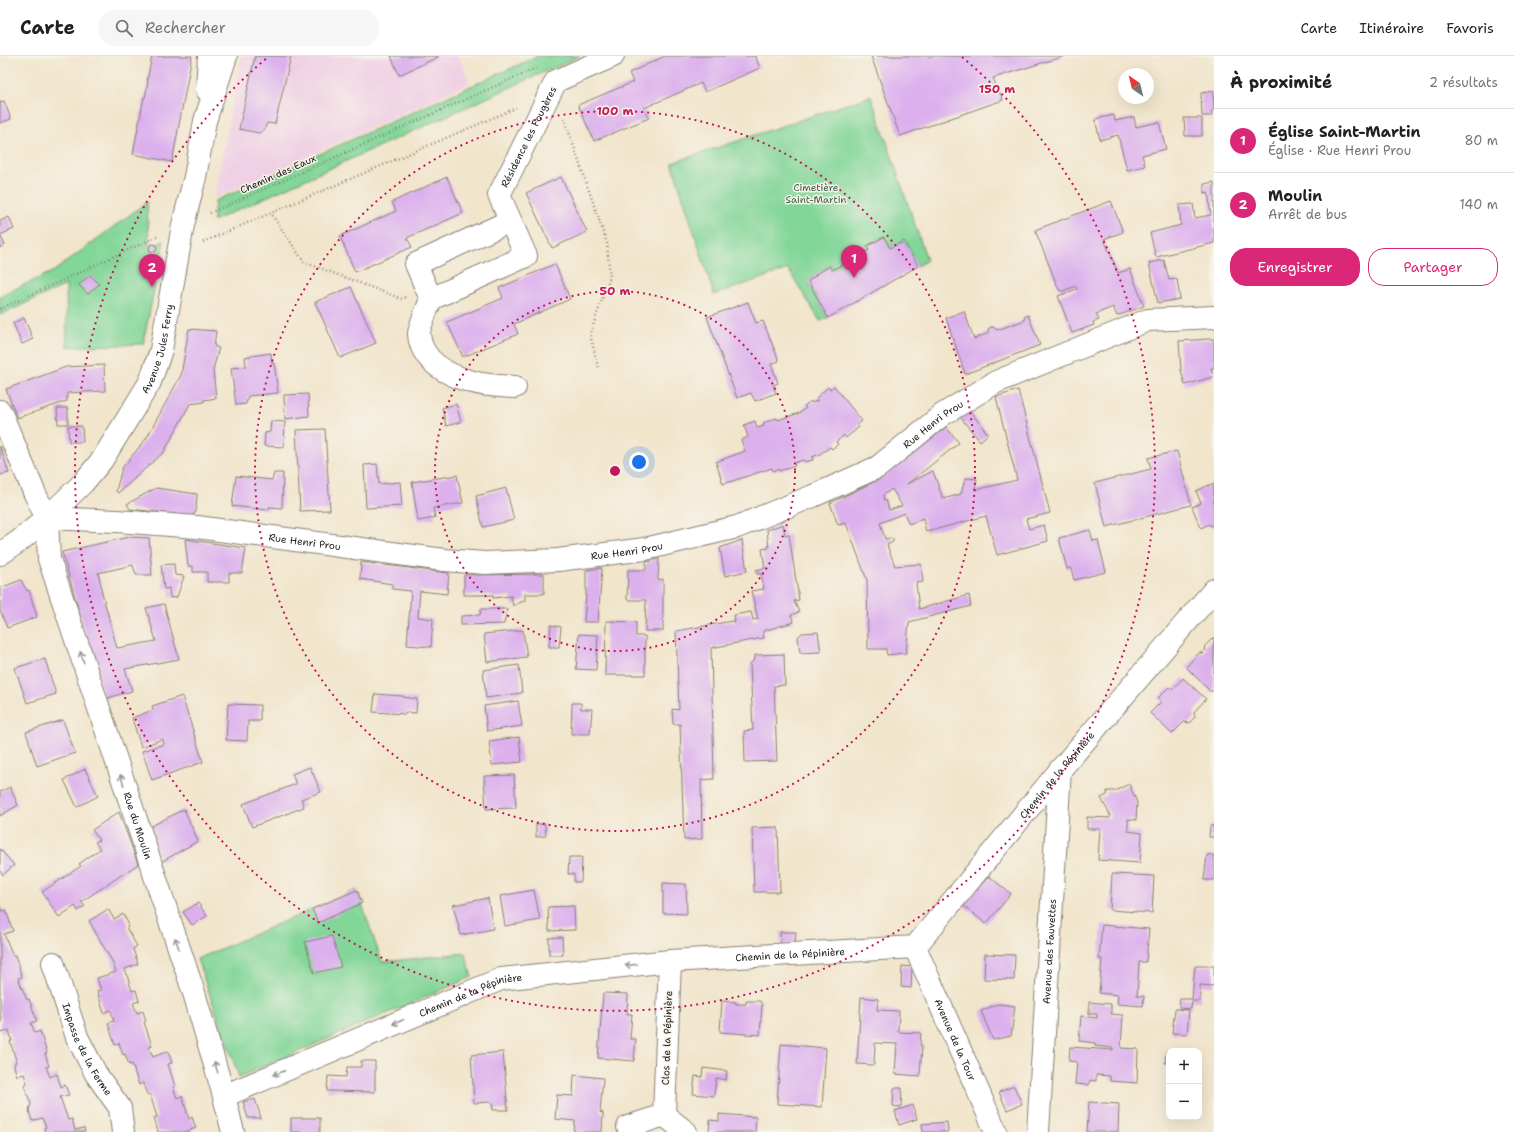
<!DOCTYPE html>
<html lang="fr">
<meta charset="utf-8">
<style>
:root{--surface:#fff;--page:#f6f6f6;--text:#202124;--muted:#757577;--line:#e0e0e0;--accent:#db2777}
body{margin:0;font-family:"Shantell Sans",sans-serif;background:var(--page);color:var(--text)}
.controls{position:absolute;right:12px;bottom:12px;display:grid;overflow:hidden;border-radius:8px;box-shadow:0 4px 16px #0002}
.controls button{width:36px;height:36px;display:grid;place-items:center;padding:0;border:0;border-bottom:1px solid var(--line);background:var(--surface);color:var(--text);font:20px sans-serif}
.compass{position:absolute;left:1118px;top:12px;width:36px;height:36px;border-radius:50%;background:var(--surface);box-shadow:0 4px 16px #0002;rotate:325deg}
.you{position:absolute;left:639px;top:406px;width:14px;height:14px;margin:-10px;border:3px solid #fff;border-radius:50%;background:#1a73e8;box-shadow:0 0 0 6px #1a73e833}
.badge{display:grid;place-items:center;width:26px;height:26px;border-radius:50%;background:var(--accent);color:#fff;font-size:13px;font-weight:700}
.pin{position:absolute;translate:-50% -33px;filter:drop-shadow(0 1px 2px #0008)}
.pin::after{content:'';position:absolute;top:21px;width:14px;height:12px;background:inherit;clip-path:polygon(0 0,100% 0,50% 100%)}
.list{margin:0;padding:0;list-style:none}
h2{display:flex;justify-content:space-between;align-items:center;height:52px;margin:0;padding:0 16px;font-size:17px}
h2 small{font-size:13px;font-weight:400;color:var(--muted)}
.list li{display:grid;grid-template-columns:26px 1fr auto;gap:12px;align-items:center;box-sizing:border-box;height:64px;padding:0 16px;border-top:1px solid var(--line)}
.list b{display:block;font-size:15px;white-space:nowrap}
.list p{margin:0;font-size:13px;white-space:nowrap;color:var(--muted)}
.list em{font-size:13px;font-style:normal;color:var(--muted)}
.actions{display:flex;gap:8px;padding:12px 16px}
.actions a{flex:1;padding:9px 0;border:1px solid var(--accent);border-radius:16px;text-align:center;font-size:14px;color:var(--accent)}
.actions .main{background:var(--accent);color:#fff}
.icon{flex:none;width:22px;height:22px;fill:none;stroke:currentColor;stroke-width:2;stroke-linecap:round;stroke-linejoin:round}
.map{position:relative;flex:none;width:1214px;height:1076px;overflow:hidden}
header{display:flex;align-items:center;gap:24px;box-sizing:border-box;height:56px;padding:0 20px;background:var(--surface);border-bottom:1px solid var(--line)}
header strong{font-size:19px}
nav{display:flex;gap:22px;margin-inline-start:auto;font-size:14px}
.search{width:280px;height:36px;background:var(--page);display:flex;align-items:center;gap:10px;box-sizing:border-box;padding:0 14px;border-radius:16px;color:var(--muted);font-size:15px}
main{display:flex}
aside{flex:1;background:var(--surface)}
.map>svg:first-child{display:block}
</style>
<header>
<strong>Carte</strong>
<div class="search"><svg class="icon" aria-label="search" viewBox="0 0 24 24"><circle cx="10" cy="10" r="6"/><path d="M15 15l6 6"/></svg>Rechercher</div>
<nav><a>Carte</a><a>Itinéraire</a><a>Favoris</a></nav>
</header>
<main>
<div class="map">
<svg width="1214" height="1076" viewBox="0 0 1214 1076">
<rect width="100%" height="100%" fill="#f7f3e8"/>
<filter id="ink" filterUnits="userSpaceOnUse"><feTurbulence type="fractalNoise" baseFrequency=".025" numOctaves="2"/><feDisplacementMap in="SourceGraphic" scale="8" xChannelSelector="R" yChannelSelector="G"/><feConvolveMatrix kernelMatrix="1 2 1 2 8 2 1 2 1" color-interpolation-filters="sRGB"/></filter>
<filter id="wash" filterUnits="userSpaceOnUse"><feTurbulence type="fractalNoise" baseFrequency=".012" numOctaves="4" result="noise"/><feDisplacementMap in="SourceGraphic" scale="16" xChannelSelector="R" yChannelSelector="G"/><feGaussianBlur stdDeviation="0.9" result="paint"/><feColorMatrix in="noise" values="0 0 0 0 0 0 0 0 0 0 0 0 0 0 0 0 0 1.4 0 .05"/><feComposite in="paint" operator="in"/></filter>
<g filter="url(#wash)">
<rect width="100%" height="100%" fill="#f1e5cc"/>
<polygon fill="#f0d0e4" points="241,0 458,0 470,27 214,142"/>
<g fill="#82d698" stroke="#4f795a">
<polygon points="538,0 580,0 213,165 215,145"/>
<polygon points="871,40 927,204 918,210 904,185 890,192 883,181 867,190 869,194 832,214 829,210 816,218 816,219 808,225 828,262 820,265 788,213 714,239 672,107"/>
<polygon points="147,146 149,191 164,185 143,288 67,291 66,229 0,259 0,240 54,215"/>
<polygon points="357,834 382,906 465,897 472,921 239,1021 197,903"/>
</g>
<g id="blocks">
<g fill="#dcb0ed" fill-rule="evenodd">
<polygon points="152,0 192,0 172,106 133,98 144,41 145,42 148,25 147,25"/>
<polygon points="255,0 291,0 275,68 267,67 264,74 259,77 239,73"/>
<polygon points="391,0 438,0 438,1 399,19"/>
<polygon points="665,0 755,0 760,12 705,36 701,27 644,52 649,62 594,85 578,49 633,26 629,17"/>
<polygon points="871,0 1065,0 993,22 1003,44 900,80"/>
<polygon points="1213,35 1214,52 1211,57 1212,60 1202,60 1201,37"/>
<polygon points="4,45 11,63 0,67 0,46"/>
<polygon points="1114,59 1115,65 1134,61 1136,71 1159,66 1166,93 1142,99 1145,110 1127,114 1118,79 1100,84 1095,63"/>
<polygon points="1184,62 1202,62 1202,80 1185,80"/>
<polygon points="447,121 463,157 407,182 412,191 355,216 340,180 396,155 392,146"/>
<polygon points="561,121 587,176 552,192 526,137"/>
<polygon points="1214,126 1214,187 1156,201 1150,177 1181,169 1179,149 1193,148 1195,162 1211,159 1208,136 1204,137 1204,128"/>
<polygon points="1111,145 1123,176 1104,183 1118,217 1130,213 1144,250 1117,260 1113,251 1096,258 1099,264 1093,266 1094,269 1072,277 1058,240 1077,233 1076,230 1063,235 1059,234 1035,174"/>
<polygon points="9,161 14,173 0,179 5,189 0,192 0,165"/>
<polygon points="884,181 890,192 904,185 918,210 828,262 808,225 816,219 816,218 830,210 832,214 869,194 867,190"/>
<circle cx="153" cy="192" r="4"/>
<polygon points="1164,204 1169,224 1177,223 1180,243 1158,247 1149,207"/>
<polygon points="555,208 570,243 514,268 518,278 463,301 447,266 503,242 499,232"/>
<polygon points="90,219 99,228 88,238 79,229"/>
<polygon points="351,231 376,287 340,302 315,246"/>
<polygon points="748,246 756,267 763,265 779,305 771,308 778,327 773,329 776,337 755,345 751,337 737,342 707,261"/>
<polygon points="964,255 974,283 988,277 988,273 991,271 993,271 997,274 1025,264 1024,261 1028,259 1040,289 965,318 946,262"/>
<polygon points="24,262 33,283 22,288 13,267"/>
<polygon points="189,273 216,275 214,290 219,292 213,314 216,342 204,344 204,346 190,348 164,396 118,437 116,435 122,412 146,383 181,319"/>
<polygon points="1209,283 1214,283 1214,312 1211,312 1213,321 1185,329 1181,314 1179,285"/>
<polygon points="271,297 272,308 274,307 278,337 248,340 246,348 236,349 231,312 246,311 245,301"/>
<polygon points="104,309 105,335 67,337 67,345 17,362 6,333 66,311"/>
<polygon points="834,330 862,365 857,369 859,371 846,382 844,379 836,386 838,388 832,393 830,391 820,398 812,401 813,404 805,406 803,404 794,407 795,410 779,415 778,413 773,415 772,412 723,428 716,406 745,395 741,384 748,381 744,369 755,365 757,372 764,370 763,367 777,362 778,364 799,357 806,352 804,350 811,345 812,347 818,344 816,342 828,331 830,333"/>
<path d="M1018 334 1050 457 1026 463 1029 473 1044 469 1048 485 997 499 986 460 926 476 923 462 909 468 904 457 880 467 885 483 890 482 893 483V486L887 489 895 510 921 508 923 526 916 527 919 553 969 539 971 550 909 566 906 597 887 599 886 593H868L867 524 846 467 838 469 830 447 882 422 946 371 959 387 907 428 933 415 943 443 961 438 965 423 968 422 977 423 975 434 1017 424 996 341ZM892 433 902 450 889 454 886 444 884 445 883 439Z"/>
<polygon points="308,338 309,360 285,363 284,339"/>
<polygon points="456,348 461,366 446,370 442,352"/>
<polygon points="57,352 68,352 68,368 58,368"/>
<polygon points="969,354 988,378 980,385 959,360"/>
<polygon points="271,365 285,366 284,391 264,390 265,377 270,376"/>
<polygon points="68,370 82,370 83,386 69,386"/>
<polygon points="325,373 330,454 300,455 296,374"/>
<polygon points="0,390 9,417 0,419"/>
<polygon points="1177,395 1191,449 1106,471 1095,427 1151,413 1148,402"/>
<polygon points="377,408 379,428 400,426 402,450 366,452 364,409"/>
<polygon points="274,417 283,417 282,452 269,451 268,454 232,450 236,420 272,424"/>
<polygon points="457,419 463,447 433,452 435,462 418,465 412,426"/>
<polygon points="1214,427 1214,473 1212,469 1210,470 1209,468 1201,472 1192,451 1201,447 1196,435"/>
<polygon points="156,432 197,438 196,456 191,460 130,453 127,448"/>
<polygon points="506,432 514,464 483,471 476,440"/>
<polygon points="783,468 785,479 789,479 799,544 794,545 799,556 791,559 794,566 763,575 764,582 763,582 711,592 714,723 701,724 702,783 684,784 680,668 673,668 672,653 679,654 676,575 732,565 735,566 734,559 751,556 753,564 758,563 751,535 764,533 761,518 757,518 756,514 765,512 762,493 769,492 767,474"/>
<polygon points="1090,474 1093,485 1098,484 1106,516 1074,524 1071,512 1067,513 1059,482"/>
<polygon points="129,481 149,482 152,519 136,519 133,509 98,517 102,533 101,533 117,592 156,585 146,552 164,548 179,603 125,613 132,635 104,643 62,496"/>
<polygon points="185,483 246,492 242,517 229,517 229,526 207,526 207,516 193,516 193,510 188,510"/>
<polygon points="742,484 747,515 725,520 720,492"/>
<polygon points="659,503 658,524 663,523 663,575 645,575 646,544 627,544 628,514 646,514 646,506"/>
<polygon points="361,506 449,517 447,538 420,535 418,561 433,563 431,591 407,589 411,535 392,533 392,528 360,523"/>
<polygon points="174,508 175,519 184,520 177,541 170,542 169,532 164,533 161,509"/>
<polygon points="602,512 598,566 584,566 586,539 586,514"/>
<polygon points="544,518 544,538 525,538 525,544 513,550 511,540 493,542 493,539 464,539 464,519"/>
<polygon points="21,524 27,535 29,534 37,561 7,572 0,554 0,532"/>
<polygon points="481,553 507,553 504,568 461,569 461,560 480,559"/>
<polygon points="606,565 636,566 636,580 645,580 645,619 605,619"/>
<polygon points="551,569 561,571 559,591 549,591"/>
<polygon points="523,574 527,601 487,606 484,578"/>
<polygon points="818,576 821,596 800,597 798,581 802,577"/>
<polygon points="579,578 598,579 596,614 576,613"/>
<polygon points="1214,581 1214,633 1211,636 1186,611 1200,596 1202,598 1206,593 1204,591"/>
<polygon points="784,598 785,629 774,630 777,705 745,706 744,675 753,674 750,608 755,603 755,599"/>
<polygon points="45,603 56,638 27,647 15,612"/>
<polygon points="519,609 522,637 486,642 483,614"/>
<polygon points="1183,622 1206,643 1194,656 1195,661 1189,667 1184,666 1172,678 1150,657 1162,645 1158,642 1169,631 1172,634"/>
<polygon points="375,638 403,640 403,641 417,643 416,657 405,656 405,658 373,656"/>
<polygon points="182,640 203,706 152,724 142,695 164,688 163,683 141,691 132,662 153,654 152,650"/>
<polygon points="518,645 522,670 487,675 484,650"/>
<polygon points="572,647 581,647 581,653 592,653 590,678 571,678"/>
<polygon points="228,648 260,649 260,665 248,665 247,685 226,684"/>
<polygon points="63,664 75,697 37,710 26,676"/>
<polygon points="519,681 522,706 492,709 489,685"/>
<polygon points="310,711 321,736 301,743 304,751 252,771 243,748 296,728 292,718"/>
<polygon points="85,713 98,740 77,751 64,724"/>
<polygon points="514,719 516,752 486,753 484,720"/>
<polygon points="1129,728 1137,746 1136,764 1128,763 1128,775 1142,777 1140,807 1098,804 1100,773 1087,773 1087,761 1110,762 1110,759 1101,742 1107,739 1107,735 1115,735"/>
<polygon points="10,731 18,749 0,760 0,736"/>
<polygon points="184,753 198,785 161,806 148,772"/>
<polygon points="119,756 138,808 81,846 85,850 78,855 75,850 59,861 42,836 81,810 79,808 100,793 95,786 99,784 92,774"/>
<polygon points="536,768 545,768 546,780 536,781"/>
<polygon points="1210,770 1214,770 1214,781 1209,781"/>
<polygon points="778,771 780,836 754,836 752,772"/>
<polygon points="0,793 14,809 3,819 0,815"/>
<polygon points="1207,799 1214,799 1214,824 1204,824"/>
<polygon points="569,801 582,801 581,826 574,826 574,818 568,818"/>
<polygon points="1112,818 1154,820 1152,857 1110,854"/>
<polygon points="989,820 1011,838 986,868 963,849"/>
<polygon points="663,827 686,828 687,858 663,857"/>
<polygon points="357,834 362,847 318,867 312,853"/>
<polygon points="534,834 540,864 505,870 500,840"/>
<polygon points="488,842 493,873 461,879 453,849"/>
<polygon points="198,847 207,860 192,869 183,856"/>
<polygon points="0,850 2,855 6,854 13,875 4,878 13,900 15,899 22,921 18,922 27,944 29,943 37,965 31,967 35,977 40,975 47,997 45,998 49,1010 46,1011 50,1021 57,1018 61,1031 65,1029 69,1039 60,1041 68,1064 72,1063 75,1074 84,1072 85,1076 45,1076 44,1072 46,1071 42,1062 32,1065 29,1054 31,1048 24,1029 27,1028 24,1018 17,1020 14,1010 16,1004 10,985 12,985 9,974 2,977 0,971 0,965 2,965 0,958"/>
<polygon points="574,850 575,874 549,875 548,851"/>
<polygon points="108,853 114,863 123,858 128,867 127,873 137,890 133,893 138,908 125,913 132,935 136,934 139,945 133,947 137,957 143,955 146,965 144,966 152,990 149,991 153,1001 168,995 172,1007 168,1008 175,1031 173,1031 177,1042 182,1040 189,1063 192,1061 196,1072 190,1074 190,1076 158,1076 154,1062 157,1061 150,1038 147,1039 143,1027 139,1029 132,1008 129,1009 125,998 123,999 119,987 115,989 108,967 114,965 111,954 104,957 97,935 101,934 97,922 116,916 112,905 89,865"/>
<polygon points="1102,869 1149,873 1146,906 1139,906 1137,940 1144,940 1143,950 1117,948 1118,939 1099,937 1102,903 1099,903"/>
<polygon points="780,876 796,876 795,889 781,888"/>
<polygon points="332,880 341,911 314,917 305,886"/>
<polygon points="562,881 563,899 549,899 549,882"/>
<polygon points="985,898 1015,899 1014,924 984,923"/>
<polygon points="902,910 912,911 911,932 901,931"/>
<polygon points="1195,910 1214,910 1214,930 1200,929 1200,945 1192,945 1191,953 1179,952 1180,943 1192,943"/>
<polygon points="603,937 628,938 627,958 632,958 630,983 636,983 634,1005 598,1002"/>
<polygon points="861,941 878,943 877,954 899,955 898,976 921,977 920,989 922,989 920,1020 895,1018 897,988 875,987 874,1009 857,1008"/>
<polygon points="722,945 736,946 736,948 746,948 746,945 760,945 762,949 760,979 720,976"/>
<polygon points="1089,946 1111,948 1111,958 1123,959 1121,992 1138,993 1137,1027 1110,1025 1110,1020 1096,1019 1096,1025 1090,1024 1089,1029 1075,1028 1077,1006 1069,1005 1070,991 1113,994 1113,992 1095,990 1095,987 1079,985 1081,960 1097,962 1097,958 1089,958"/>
<polygon points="998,948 1015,950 1011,980 993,984 981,955"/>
<polygon points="1175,953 1189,954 1187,978 1172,977"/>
<polygon points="781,988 826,992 822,1051 777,1048"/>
<polygon points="1166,995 1169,995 1169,1007 1165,1007"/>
<polygon points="503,996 508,1054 493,1054 492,1046 474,1047 471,999"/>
<polygon points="361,1005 375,1005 375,1036 327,1035 328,1020 346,1021 347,1011 361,1011"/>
<polygon points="703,1012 727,1015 726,1024 716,1022 714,1040 693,1038 695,1020 702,1021"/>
<polygon points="574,1019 603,1022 600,1056 603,1057 602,1076 574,1076 575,1065 555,1063 557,1039 573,1040"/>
<polygon points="1014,1030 1022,1048 1007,1054 999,1036"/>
<polygon points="894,1032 902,1032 901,1051 893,1050"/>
<polygon points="255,1043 261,1062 248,1062 243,1046"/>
<polygon points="1089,1046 1119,1048 1118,1076 1087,1076"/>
<polygon points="913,1049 917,1063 899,1069 895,1055"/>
<polygon points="719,1058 756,1061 755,1076 709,1076 710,1064 719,1065"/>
<rect x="291" y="1062" width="29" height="14"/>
<polygon points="947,1066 948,1076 923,1076 922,1068"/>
</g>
</g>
</g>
<g filter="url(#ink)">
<use href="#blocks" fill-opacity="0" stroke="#868074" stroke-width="1"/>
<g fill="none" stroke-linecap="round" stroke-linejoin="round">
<defs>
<g id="minor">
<polyline points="207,34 209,0"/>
<polyline points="431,243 416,208 510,165"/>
<path id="s1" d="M515 331C502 330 486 330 473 326 449 320 421 306 419 278 419 270 428 252 431 243L526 200 499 139 556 25 613 0"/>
<path id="s2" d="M0 355 35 438 47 462 49 503 194 937 224 1040 233 1076"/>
<path id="s3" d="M47 462 117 465 197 471 444 504 485 507 558 504 645 493 737 471 813 440 878 411 942 359 996 326 1148 264 1214 261"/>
<path id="s4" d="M0 498 18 486 47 462 83 427 102 404 150 326 161 294 183 169 195 121 205 65 226 0"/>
<path id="s5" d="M915 891 996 1076"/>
<polyline points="670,905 664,1059 686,1076"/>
<path id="s6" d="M53 907 77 981 96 1018 120 1052 123 1076"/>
<path id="s7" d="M224 1040 501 923 670 905 915 891 1060 714 1214 534"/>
<polyline points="628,1071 664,1059"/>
<path id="s8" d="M1038 1076 1060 714"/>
</g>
</defs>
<use href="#minor" stroke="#868074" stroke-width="24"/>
<g stroke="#868074" stroke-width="2.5" stroke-dasharray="1 3" stroke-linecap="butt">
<polyline points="564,62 607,187 610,221 590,278 598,311"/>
<polyline points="270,156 304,206 402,243 406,241"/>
<polyline points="210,157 536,12"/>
<polyline points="203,186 516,52"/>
<polyline points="0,253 158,180"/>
</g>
<use href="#minor" stroke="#fff" stroke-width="22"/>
</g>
<defs><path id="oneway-shaft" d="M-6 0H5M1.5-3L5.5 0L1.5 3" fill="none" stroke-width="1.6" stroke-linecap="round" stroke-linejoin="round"/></defs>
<g stroke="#999">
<use href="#oneway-shaft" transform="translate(82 601) rotate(-108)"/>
<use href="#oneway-shaft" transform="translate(122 724) rotate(-108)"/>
<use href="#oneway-shaft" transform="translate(177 887) rotate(-109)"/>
<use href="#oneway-shaft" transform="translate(631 909) rotate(174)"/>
<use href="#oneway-shaft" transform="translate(398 966) rotate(157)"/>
<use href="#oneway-shaft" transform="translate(216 1011) rotate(-107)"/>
<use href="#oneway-shaft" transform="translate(279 1017) rotate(157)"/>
</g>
</g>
<g fill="none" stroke="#c2185b" stroke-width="2" stroke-dasharray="2 4">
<circle cx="615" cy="415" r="180"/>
<circle cx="615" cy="415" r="360"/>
<path d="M962 1A540 540 0 1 1 268 1"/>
</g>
<g text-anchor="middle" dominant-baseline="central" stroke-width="3" stroke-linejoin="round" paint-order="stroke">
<g font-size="10" fill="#1c1c1c" stroke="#f7f3e8">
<text stroke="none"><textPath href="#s1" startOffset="393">Résidence les Fougères</textPath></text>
<text transform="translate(278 118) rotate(-24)">Chemin des Eaux</text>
<text stroke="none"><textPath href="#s4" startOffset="265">Avenue Jules Ferry</textPath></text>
<text stroke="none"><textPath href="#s3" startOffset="919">Rue Henri Prou</textPath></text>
<text stroke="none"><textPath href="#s3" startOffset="259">Rue Henri Prou</textPath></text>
<text stroke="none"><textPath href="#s3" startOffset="583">Rue Henri Prou</textPath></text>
<text stroke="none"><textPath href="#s7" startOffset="939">Chemin de la Pépinière</textPath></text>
<text stroke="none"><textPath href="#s2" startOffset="439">Rue du Moulin</textPath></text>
<text stroke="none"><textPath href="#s8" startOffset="181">Avenue des Fauvettes</textPath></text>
<text stroke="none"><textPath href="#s7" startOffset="591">Chemin de la Pépinière</textPath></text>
<text stroke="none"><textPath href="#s7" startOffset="267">Chemin de la Pépinière</textPath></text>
<text transform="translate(667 982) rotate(-88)">Clos de la Pépinière</text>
<text stroke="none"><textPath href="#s5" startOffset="101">Avenue de la Tour</textPath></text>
<text stroke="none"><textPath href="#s6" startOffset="93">Impasse de la Ferme</textPath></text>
</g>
<g font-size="10" fill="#405d47" stroke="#f7f3e8">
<text x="816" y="131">Cimetière<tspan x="816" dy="12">Saint-Martin</tspan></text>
</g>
</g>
<circle cx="615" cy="415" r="6" fill="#c2185b" stroke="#f7f3e8" stroke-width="2"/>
<g font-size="12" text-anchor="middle" font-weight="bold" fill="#c2185b" stroke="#f7f3e8" stroke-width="3" stroke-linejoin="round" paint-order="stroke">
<text x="997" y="37">150 m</text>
<text x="615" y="59">100 m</text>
<text x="615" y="239">50 m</text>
</g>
</svg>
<div class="controls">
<button>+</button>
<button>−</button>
</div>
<svg class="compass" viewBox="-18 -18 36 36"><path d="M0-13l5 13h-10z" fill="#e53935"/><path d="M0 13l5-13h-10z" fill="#757577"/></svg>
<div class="you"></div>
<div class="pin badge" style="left:854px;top:222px">1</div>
<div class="pin badge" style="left:152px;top:231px">2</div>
</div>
<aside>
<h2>À proximité<small>2 résultats</small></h2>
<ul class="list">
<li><span class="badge">1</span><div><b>Église Saint-Martin</b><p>Église · Rue Henri Prou</p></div><em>80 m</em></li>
<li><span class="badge">2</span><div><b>Moulin</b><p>Arrêt de bus</p></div><em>140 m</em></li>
</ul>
<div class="actions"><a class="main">Enregistrer</a><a>Partager</a></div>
</aside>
</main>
